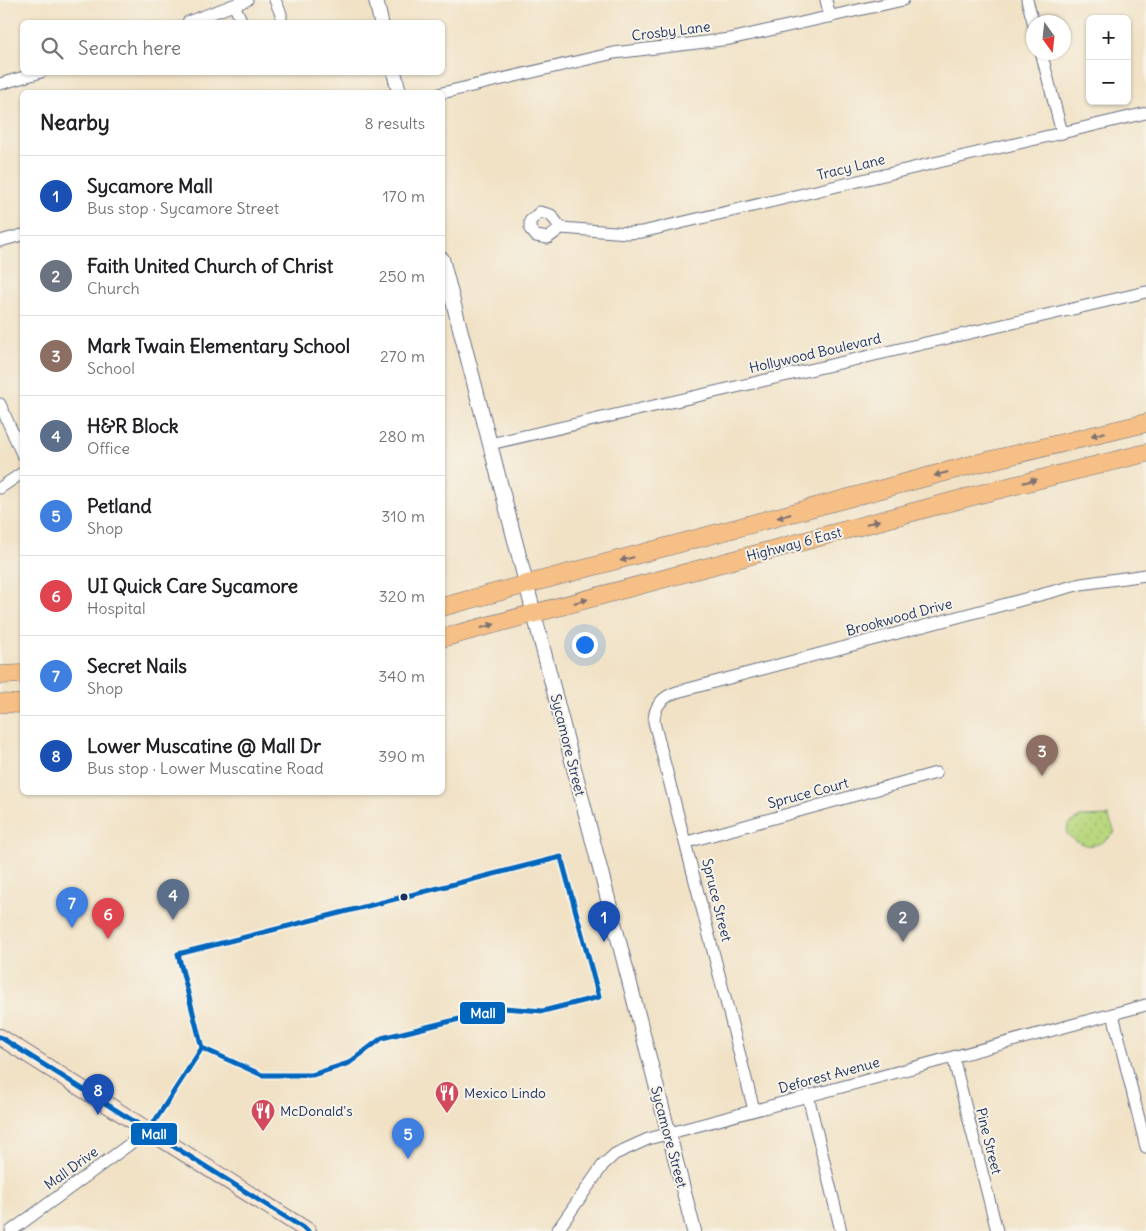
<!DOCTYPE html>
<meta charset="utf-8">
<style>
:root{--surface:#fff;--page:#f6f6f6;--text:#202124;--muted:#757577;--line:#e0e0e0;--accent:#2563eb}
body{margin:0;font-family:Delius,sans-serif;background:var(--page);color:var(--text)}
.controls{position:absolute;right:15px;top:15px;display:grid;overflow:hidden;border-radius:8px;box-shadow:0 1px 4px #0004}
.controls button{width:45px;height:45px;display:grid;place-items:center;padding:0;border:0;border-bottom:1px solid var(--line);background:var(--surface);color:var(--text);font:25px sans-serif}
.compass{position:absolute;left:1026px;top:15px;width:45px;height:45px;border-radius:50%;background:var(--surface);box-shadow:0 1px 4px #0004;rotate:165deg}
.you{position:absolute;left:584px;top:644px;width:18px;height:18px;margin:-12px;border:4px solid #fff;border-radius:50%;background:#1a73e8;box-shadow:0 0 0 8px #1a73e833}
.badge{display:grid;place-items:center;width:32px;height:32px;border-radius:50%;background:var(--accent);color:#fff;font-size:16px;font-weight:700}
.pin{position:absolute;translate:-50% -41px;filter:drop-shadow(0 1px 2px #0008)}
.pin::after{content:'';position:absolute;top:26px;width:18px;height:15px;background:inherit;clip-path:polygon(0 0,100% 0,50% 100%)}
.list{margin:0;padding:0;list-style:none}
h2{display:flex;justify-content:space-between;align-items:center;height:65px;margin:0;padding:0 20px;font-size:21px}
h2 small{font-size:16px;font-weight:400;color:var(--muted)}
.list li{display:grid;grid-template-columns:32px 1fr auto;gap:15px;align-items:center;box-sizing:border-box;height:80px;padding:0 20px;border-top:1px solid var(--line)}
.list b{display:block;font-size:19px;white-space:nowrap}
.list p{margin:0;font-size:16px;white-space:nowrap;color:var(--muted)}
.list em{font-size:16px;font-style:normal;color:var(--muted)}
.icon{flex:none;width:28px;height:28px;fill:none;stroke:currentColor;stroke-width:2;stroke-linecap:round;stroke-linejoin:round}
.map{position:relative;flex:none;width:1146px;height:1231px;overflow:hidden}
.search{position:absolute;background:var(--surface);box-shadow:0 1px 4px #0004;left:20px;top:20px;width:425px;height:55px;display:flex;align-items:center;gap:12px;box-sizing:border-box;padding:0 18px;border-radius:8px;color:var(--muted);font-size:19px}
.panel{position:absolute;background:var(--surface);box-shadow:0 1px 4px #0004;left:20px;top:90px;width:425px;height:705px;border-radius:8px}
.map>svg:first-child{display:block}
</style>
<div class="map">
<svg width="1146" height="1231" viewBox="0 0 1146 1231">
<defs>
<pattern id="grass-dots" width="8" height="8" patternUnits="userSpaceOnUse" patternTransform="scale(1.25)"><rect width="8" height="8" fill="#b9d87f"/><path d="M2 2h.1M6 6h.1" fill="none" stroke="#9eba70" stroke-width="1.8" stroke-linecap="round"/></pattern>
</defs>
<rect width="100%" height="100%" fill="#f7f3e8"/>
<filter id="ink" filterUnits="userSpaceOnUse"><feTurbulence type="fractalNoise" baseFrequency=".02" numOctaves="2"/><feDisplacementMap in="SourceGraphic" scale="10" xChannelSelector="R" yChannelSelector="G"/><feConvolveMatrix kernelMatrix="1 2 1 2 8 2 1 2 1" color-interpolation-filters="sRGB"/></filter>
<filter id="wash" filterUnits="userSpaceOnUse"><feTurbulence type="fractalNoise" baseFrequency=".0096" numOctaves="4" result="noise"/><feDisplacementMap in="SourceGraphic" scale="20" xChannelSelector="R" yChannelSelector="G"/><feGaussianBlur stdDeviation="1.12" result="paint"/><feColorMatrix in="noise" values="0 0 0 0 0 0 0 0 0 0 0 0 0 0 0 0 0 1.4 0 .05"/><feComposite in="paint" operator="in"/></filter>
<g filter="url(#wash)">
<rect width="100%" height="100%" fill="#f1e2c6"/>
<path fill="url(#grass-dots)" stroke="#6a846e" d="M1108 816 1115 832C1099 848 1086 851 1067 834L1068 825 1080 817Z"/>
</g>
<g filter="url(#ink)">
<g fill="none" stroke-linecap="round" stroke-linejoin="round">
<defs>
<g id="minor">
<polyline points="275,0 281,14 281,22"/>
<polyline points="826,0 830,17"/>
<polyline points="1027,0 1034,25"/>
<polyline points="234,5 242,22"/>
<polyline points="188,22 247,0"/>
<polyline points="1041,52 1062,133"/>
<polyline points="0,84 41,72"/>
<polyline points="442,93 614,53 730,39 903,0"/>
<polygon points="540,212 551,215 561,228 548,238 536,236 530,229 530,221"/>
<polyline points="561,228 628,233 642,232 1146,113"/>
<polyline points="0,241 22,235"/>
<polyline points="0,404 22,454"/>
<polyline points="490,444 1146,292"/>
<polyline points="0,488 22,473"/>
<polyline points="687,842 936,773"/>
<polyline points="1113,1014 1146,1147"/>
<polyline points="953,1057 997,1231"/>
<polyline points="808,1096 841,1231"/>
<path d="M754 1110 654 722C654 706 662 697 677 692L1081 584 1146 575"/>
<polyline points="11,1231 149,1130"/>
<polyline points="557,1231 603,1165 615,1154 648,1139 1146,1005"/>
</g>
<g id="tertiary">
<polyline points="376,0 381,22"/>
<polyline points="394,72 399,92"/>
<polyline points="442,259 694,1231"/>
</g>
<polyline id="secondary" points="0,1037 308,1231"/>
<g id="primary">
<polyline points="442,607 975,464 1146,423"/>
<polyline points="442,638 984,493 1146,453"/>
<polyline points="0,675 22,674"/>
<polyline points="0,703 22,704"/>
</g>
</defs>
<use href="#minor" stroke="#666e82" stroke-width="13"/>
<use href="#tertiary" stroke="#666e82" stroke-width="16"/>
<use href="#secondary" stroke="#666e82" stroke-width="18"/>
<use href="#primary" stroke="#666e82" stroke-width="19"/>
<use href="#minor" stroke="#fff" stroke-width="11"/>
<use href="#tertiary" stroke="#fff" stroke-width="14"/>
<use href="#secondary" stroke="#fbe5cf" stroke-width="16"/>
<use href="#primary" stroke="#f5bf86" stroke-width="18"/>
<defs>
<g id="bus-1">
<polygon points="561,857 599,997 543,1011 504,1008 382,1038 349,1063 312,1075 262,1075 202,1048 178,954"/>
<polyline points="0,1037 308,1231"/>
<polyline points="149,1130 202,1048"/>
</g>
</defs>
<use href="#bus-1" stroke="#f7f3e8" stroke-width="9"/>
<use href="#bus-1" stroke="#0065bd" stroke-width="5"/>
</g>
<defs><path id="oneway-solid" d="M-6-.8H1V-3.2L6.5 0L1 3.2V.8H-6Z" transform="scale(1.25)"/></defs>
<g fill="#7d7070">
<use href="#oneway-solid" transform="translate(1098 434) rotate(166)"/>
<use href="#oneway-solid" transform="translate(941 474) rotate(165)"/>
<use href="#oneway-solid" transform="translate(1030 481) rotate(-14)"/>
<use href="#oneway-solid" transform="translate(784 516) rotate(165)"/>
<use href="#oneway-solid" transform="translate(873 522) rotate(-15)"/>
<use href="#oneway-solid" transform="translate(627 559) rotate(165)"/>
<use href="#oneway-solid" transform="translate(581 601) rotate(-15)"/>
<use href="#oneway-solid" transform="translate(488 626) rotate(-15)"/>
</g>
</g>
<defs>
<symbol id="restaurant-pin" viewBox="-11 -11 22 30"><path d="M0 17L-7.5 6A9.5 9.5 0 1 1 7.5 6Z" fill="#d1495b" stroke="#f7f3e8"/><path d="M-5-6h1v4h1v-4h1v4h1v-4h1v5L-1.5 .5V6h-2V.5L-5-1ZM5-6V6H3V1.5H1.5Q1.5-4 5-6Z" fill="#fff"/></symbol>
</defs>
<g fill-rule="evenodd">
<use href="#restaurant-pin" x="433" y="1079" width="28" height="38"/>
<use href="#restaurant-pin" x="249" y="1097" width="28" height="38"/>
</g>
<circle fill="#1b2f5e" stroke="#f7f3e8" stroke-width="2" cx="404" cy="897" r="4.5"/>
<g text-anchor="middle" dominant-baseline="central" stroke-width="4" stroke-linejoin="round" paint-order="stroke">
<g font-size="14" fill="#1b2f5e" stroke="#f7f3e8">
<text transform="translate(671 31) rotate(-7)">Crosby Lane</text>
<text transform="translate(851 167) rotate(-14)">Tracy Lane</text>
<text transform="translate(815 353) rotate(-13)">Hollywood Boulevard</text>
<text transform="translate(794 544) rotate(-15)">Highway 6 East</text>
<text transform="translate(899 617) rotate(-15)">Brookwood Drive</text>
<text transform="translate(568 745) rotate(76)">Sycamore Street</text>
<text transform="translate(808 793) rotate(-15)">Spruce Court</text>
<text transform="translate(717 900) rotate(76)">Spruce Street</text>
<text transform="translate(829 1075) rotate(-15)">Deforest Avenue</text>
<text transform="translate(669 1137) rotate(75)">Sycamore Street</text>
<text transform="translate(989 1141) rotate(76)">Pine Street</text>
<text transform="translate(71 1168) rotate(-36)">Mall Drive</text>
</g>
<g font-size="14" fill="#1b2f5e" stroke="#f7f3e8" text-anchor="start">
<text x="464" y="1093">Mexico Lindo</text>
<text x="280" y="1111">McDonald's</text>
</g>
</g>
<g stroke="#f7f3e8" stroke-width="2">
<rect x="459" y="1001" width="47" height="24" rx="5" fill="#0065bd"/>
<rect x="130" y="1122" width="48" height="24" rx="5" fill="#0065bd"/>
</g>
<g font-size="14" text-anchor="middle" font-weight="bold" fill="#fff">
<text x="483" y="1018">Mall</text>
<text x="154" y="1139">Mall</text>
</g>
</svg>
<div class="controls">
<button>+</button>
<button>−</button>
</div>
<svg class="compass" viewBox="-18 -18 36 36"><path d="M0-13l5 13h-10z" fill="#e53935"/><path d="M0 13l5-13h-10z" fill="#757577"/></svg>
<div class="you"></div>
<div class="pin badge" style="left:604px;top:942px;background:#1a4fb4">1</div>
<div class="pin badge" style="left:903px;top:942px;background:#6b7280">2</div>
<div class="pin badge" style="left:1042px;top:776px;background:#8d6e63">3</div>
<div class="pin badge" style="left:173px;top:920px;background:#5c6f8a">4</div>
<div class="pin badge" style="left:408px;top:1159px;background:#3f7fe0">5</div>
<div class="pin badge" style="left:108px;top:939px;background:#e0444e">6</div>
<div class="pin badge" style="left:72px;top:928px;background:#3f7fe0">7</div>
<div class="pin badge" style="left:98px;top:1115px;background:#1a4fb4">8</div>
<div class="search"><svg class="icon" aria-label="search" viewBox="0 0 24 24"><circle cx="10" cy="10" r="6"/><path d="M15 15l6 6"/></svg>Search here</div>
<section class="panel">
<h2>Nearby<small>8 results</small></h2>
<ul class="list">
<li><span class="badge" style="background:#1a4fb4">1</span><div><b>Sycamore Mall</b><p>Bus stop · Sycamore Street</p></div><em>170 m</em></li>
<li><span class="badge" style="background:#6b7280">2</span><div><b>Faith United Church of Christ</b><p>Church</p></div><em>250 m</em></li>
<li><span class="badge" style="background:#8d6e63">3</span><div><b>Mark Twain Elementary School</b><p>School</p></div><em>270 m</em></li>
<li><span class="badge" style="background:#5c6f8a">4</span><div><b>H&amp;R Block</b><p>Office</p></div><em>280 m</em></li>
<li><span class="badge" style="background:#3f7fe0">5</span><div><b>Petland</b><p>Shop</p></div><em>310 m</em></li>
<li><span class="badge" style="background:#e0444e">6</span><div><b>UI Quick Care Sycamore</b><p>Hospital</p></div><em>320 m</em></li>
<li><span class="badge" style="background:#3f7fe0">7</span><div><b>Secret Nails</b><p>Shop</p></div><em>340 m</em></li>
<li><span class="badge" style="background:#1a4fb4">8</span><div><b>Lower Muscatine @ Mall Dr</b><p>Bus stop · Lower Muscatine Road</p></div><em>390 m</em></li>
</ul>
</section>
</div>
